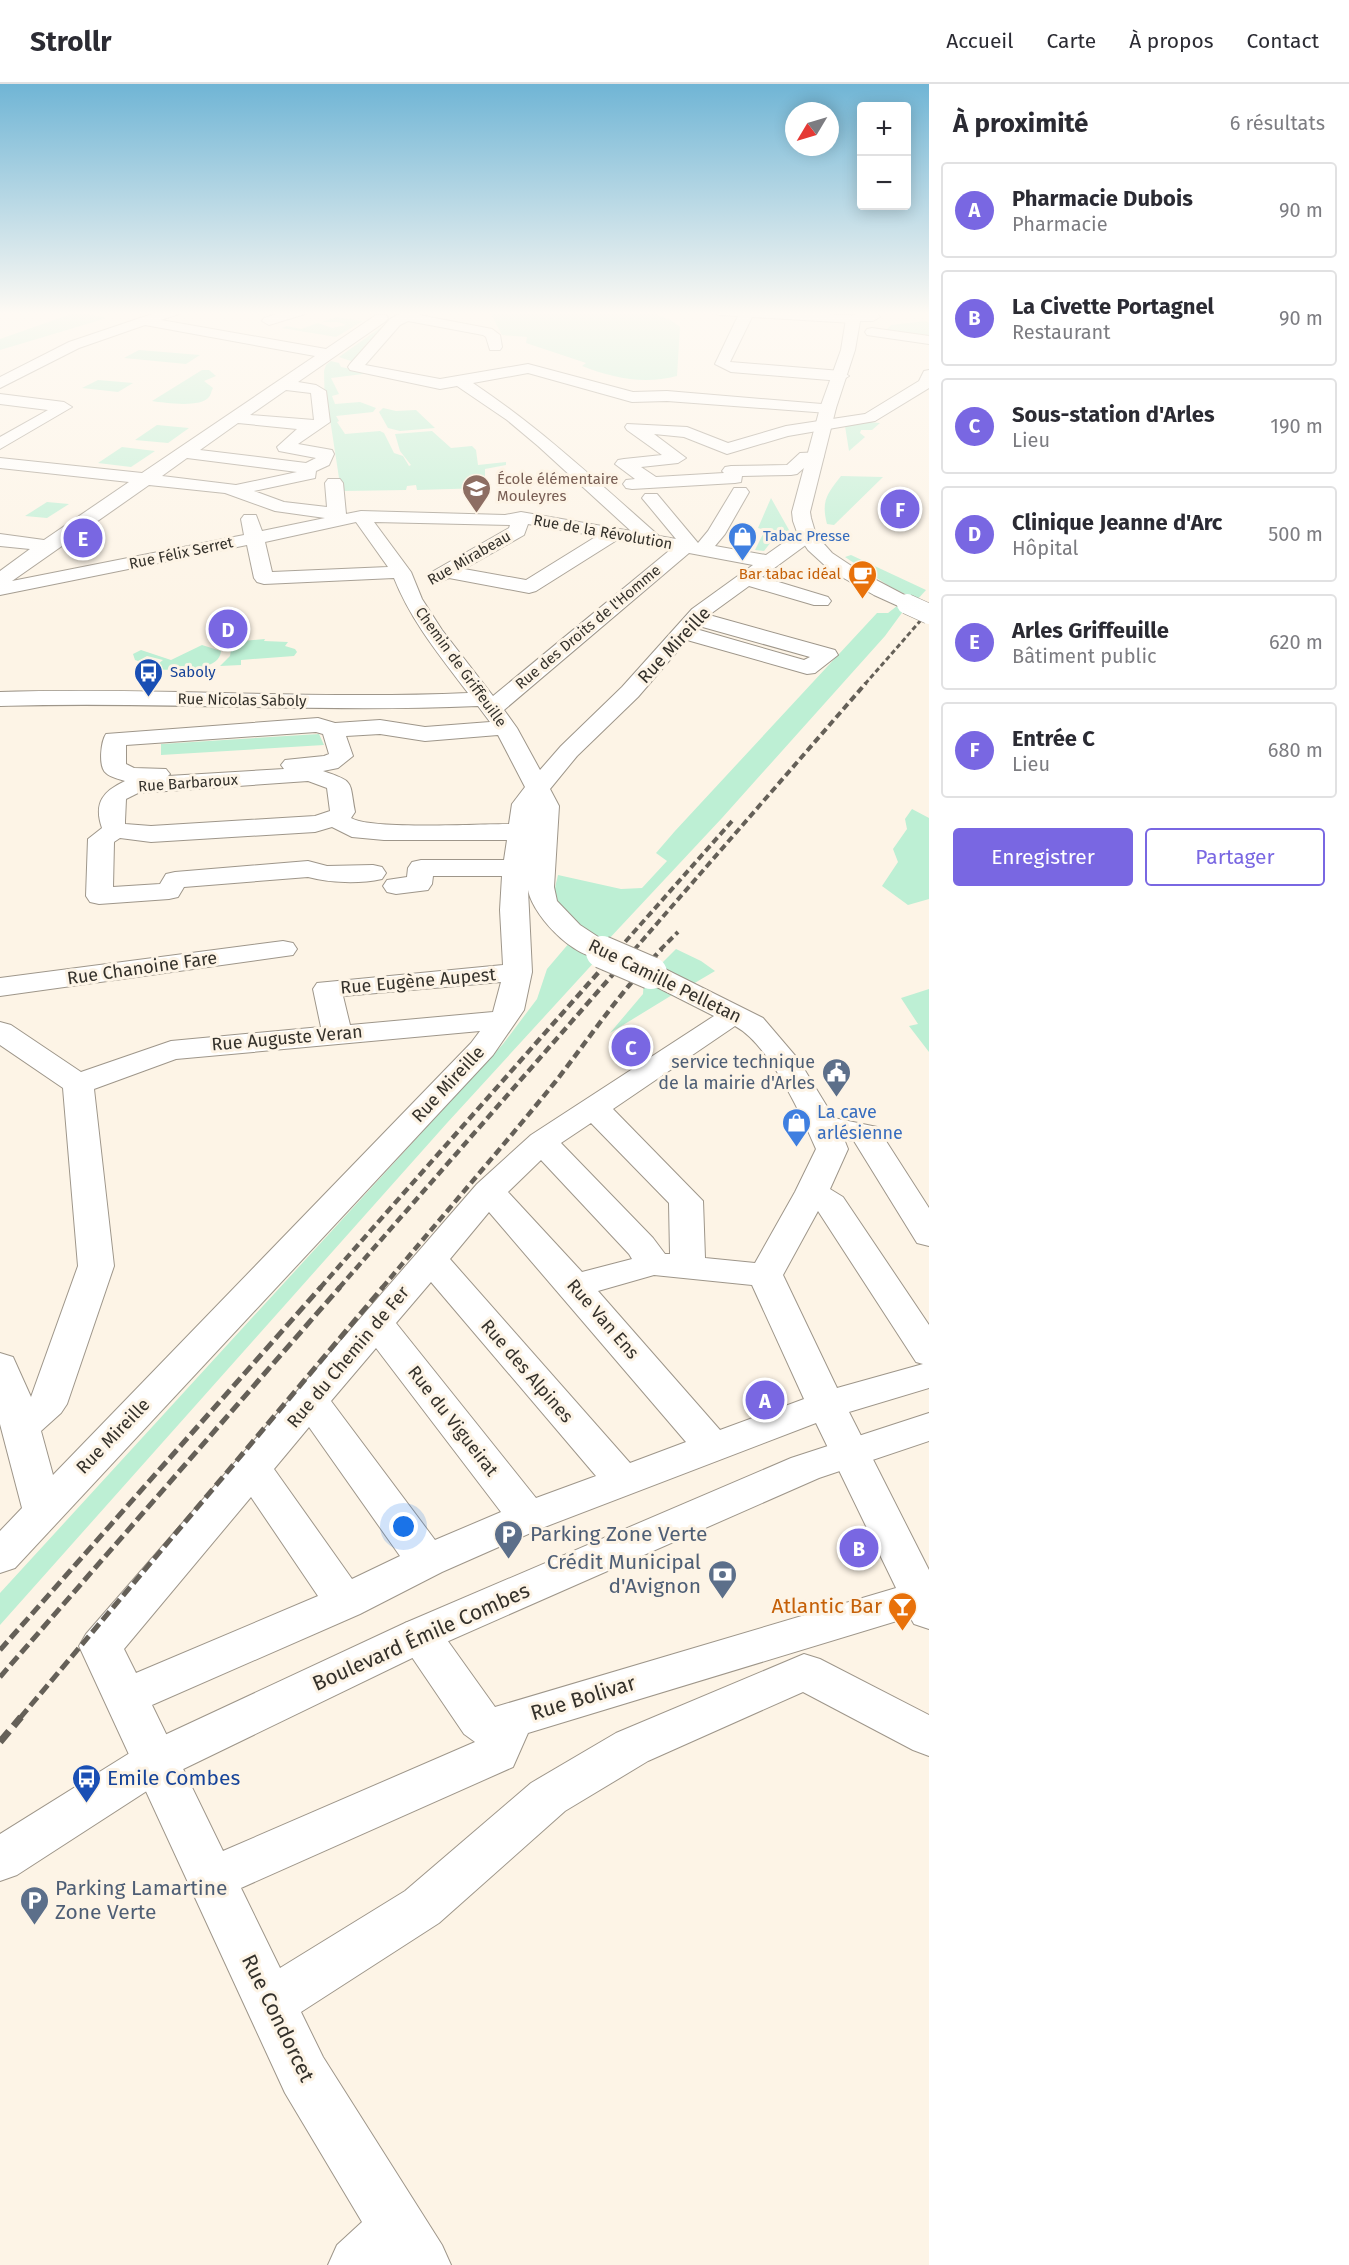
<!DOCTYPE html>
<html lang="fr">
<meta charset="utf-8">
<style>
:root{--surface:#fff;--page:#f7f7f7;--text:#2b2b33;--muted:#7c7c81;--line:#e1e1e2;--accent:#7967e2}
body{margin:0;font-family:"Fira Sans",sans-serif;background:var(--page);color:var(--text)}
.controls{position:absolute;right:18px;top:18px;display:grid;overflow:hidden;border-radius:6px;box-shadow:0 3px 15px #0003}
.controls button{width:54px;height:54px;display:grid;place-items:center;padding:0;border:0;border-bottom:2px solid var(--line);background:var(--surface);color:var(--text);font:30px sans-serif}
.compass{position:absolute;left:785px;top:18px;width:54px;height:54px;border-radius:50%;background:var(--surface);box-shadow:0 3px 15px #0003;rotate:232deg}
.you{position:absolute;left:404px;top:1443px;width:21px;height:21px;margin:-15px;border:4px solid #fff;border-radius:50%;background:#1a73e8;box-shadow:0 0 0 9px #1a73e833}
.badge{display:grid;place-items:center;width:39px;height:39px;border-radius:50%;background:var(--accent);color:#fff;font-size:20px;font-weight:700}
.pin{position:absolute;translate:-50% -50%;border:3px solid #fff;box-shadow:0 2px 6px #0006}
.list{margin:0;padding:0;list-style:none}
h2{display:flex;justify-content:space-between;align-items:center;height:78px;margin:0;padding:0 24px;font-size:26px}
h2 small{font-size:20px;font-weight:400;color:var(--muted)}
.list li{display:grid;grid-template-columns:39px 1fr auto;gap:18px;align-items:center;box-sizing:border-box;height:96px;margin:0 12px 12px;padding:0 12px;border:2px solid var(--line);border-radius:6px}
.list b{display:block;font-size:22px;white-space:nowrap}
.list p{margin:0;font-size:20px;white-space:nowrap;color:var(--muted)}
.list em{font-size:20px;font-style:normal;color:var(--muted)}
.actions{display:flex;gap:12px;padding:18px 24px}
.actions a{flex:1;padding:14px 0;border:2px solid var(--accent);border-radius:6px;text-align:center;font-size:21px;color:var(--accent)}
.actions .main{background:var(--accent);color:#fff}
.map{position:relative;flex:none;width:929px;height:2181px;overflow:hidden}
header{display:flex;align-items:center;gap:36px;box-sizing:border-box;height:84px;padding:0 30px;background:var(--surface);border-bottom:2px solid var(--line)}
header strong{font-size:28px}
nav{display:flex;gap:33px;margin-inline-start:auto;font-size:21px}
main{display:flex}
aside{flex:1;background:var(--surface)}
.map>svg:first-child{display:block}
</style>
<header>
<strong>Strollr</strong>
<nav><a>Accueil</a><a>Carte</a><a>À propos</a><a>Contact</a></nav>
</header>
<main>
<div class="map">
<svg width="929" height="2181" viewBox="0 0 929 2181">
<rect width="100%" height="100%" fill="#fdf4e6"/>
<g fill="#bdefd4">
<polygon points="404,227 410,227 392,238 354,278 339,273"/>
<path d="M554 227C588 227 654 218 680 243L677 292C644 301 613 294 582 282L586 279 526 259 527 253 502 251 491 230Z"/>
<polygon points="77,228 107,234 0,266 0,255"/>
<polygon points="336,233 363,237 336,253 282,244 287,242 301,245 318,239 332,244 346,241 339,238 322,238"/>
<polygon points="926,237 929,239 929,254 886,246 891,241"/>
<polygon points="139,266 200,271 186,280 124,274"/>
<polygon points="331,277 339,279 341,283 371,289 331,294 339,310 332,312 335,320 360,318 376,324 373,328 336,332 339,337 337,338 345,350 380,347 384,349 394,369 403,372 409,382 411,381 400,367 395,350 432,347 451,364 472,362 476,366 478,381 506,378 506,381 485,385 485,404 417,406 416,401 407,402 406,406 341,407 330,335 325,330 324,287 326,281"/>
<path d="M202 286H209L216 292 204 297 213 304C211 307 211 311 209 313 201 324 165 319 152 317Z"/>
<polygon points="98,296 133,299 118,308 82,304"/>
<polygon points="383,324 396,327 416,326 435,344 400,347 388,344 379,328"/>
<polygon points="869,338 880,339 872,346 861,346 860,349 865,353 849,367 845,342"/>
<polygon points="157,341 189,344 168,359 135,356"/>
<polygon points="122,363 155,367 131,383 98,379"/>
<path d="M841 392 883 393 834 441 827 440C821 417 827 410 841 392Z"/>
<polygon points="771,414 789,446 789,451 783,458 771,458 764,467 755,466 765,446 758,444"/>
<polygon points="47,418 69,420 47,434 25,432"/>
<polygon points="851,471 926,506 917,516 889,502 845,473"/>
<path d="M897 522 904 526 885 552 722 734 607 857C587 850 559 834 555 810 554 805 557 796 558 791L621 805 642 804 667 777 656 769 675 747 877 529H888Z"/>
<polygon points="265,555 264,557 288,558 285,562 295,565 297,568 294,572 241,576 241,581 220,582 230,572 231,566 221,559"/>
<path d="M202 561 221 567C219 590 172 585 154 586L153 584 163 576 147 572 138 577 135 576 133 570 141 566 171 576Z"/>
<polygon points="319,650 324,661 161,671 161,660"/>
<polygon points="912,725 929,734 929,815 908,821 882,802 898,778 893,765 907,745 905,735"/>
<polygon points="570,858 598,874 447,1039 0,1541 0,1509 503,960 537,915 547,885"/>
<polygon points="676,865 701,877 715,887 693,900 657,884"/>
<polygon points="644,895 677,908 610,949 643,910"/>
<polygon points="929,905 929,968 909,942 918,940 901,914"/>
</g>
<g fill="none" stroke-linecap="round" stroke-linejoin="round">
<defs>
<g id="minor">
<path d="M161 227H181L179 230 161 236 326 265 376 231H386L388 234 386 237 298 298 316 301 326 307 330 338 298 360 332 366 334 370 329 381 316 387 315 394 254 407 284 418 327 423 325 399 328 395H340L343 399 346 430 361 427 505 431 521 428 631 447 538 362 507 336 457 302 440 305 350 286 348 283 350 280 390 235 405 227H422L419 231 492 245 500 251 502 263 500 266H490L486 253 483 251 408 237 400 241 365 281 440 295 528 280 633 308 667 307 834 321 836 324 834 327 828 329 667 317 632 318 528 289 473 299C540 344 598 398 659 452L676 455 642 414 645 410H657L698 459 708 447 734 404H746L749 408 725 450 715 462 766 471 800 447H814L816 451 814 455 762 493 828 513 831 517 828 521H814L749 502 709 531 835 566 838 571 815 589 807 590 687 556 638 613 577 672 550 705 559 722 554 803 557 817 580 841 612 862 616 868 612 874C581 882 534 835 528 806L532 888 524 926 493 971 15 1484 0 1489V1447L22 1424 0 1340V1269L13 1273 31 1313 78 1182 63 1004 0 961V938L11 941 81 988 171 957 321 943 313 905 317 899 503 881 500 826 502 792H433L432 800 428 806 396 810 387 808 383 802 387 796 407 793 408 784 412 778 421 776H504L507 756H384L352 753 332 743 315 748 151 758 120 754 114 758 113 803 160 800 166 790 175 788 308 777 327 782 373 781 382 783 386 789 382 795C359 800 331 799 308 793L184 803 178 813 169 815 99 820 90 818 86 812 88 755 102 744C93 718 104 707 125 697 119 695 110 693 106 689 98 683 101 657 106 650L318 634 335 639 380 636 425 643 490 638 478 622C318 629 159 617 0 622V608C156 603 312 616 468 609 440 572 411 537 394 494L264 500 257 498 254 494 247 461 0 511V487L30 465 0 462V450L44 456 129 398 0 384V374L142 389 315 272 145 241 79 264 0 304V293L69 258ZM286 306 311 309 314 336 250 331ZM238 339 297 345 277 363 279 367 316 374 306 379 200 366ZM187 374 297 388 236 401 162 392ZM149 401 225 409 275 427 325 434 262 447 256 431H244L241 435 244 451 12 497ZM356 438 388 483 272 488 265 458ZM374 438 510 441 509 444 430 489 427 493 430 497 437 499 449 494 529 509 536 507 617 456 670 466 493 612 442 546 422 515 411 488ZM528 440 597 452 526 496 464 485 524 451ZM689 469 753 481 692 525 622 603 561 662 540 686 517 644 504 626ZM699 542 810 573 804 576 696 545ZM316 648 323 650 329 670 324 672 285 676 281 681 284 685 168 692 170 690 166 685 134 684 126 680V661ZM380 650 425 657 498 651 525 703 512 720 509 740C479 740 372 746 351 734L355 728C349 696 355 698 323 687L338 684 353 672 346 652ZM308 697 327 704 330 727 315 732 151 742 125 740V737L126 715 138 709ZM501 898 493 928 350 941 343 912ZM480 947 471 959 53 1391 41 1347 61 1329 67 1320 114 1182 94 1005 176 975Z"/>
<polygon points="287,227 307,227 305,230 269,241 262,237 264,234"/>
<polygon points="712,227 785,227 858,232 860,235 853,239 752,233 730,278 841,287 849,292 841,297 731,288 715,280 738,232 719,231"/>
<polygon points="872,244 929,252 929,260 867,251 865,248 867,245"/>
<polygon points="929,286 929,304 875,337 788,352 727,370 684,353 654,350 686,374 678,379 641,383 656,393 724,389 722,387 725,383 731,382 787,381 800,369 822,368 824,372 822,376 811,378 797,390 791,391 742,392 741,398 735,399 632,405 626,404 623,400 626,396 635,395 615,380 618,376 624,375 662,371 627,346 625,343 627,340 687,343 728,359 786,342 865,330 919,297 924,287"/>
<polygon points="0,310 64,318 72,323 0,365 0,353 48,326 0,320"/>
<polygon points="283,857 293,859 297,865 293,871 0,912 0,894"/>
<path d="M651 880 661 883 763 934 798 975 834 1034 877 1043 929 1124V1162L917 1159 854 1057 844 1055 848 1065 830 1105 843 1113 929 1241V1304L849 1328 929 1486V1545L914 1540 910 1533 528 1649 513 1683 241 1804 280 1884 405 1807 531 1699 616 1649 804 1570 820 1575 929 1631V1672L913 1666 803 1608 648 1677 565 1727 439 1839 301 1928 323 1973 442 2161 451 2181H328L337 2161 362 2138 285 2009 79 1562 86 1550 477 1100 531 1051 714 932 641 895 637 889 641 883ZM735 942C769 960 801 1030 816 1065L795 1108 755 1179 705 1174 703 1117 613 1025ZM591 1039 669 1119 670 1170H665L653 1154 561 1059ZM541 1076 629 1170 632 1175 582 1188 508 1108ZM818 1127 916 1278 923 1280 837 1304 783 1191ZM489 1128 686 1358 630 1379 450 1175ZM654 1191 752 1201 804 1315 720 1346 598 1207ZM431 1198 596 1392 536 1414 396 1239ZM376 1264 501 1428 435 1456 331 1317ZM816 1339 896 1504 495 1623 435 1539 420 1534 405 1539 398 1551 405 1563 464 1650 475 1658 223 1767 152 1621 360 1530 442 1488 542 1444ZM309 1343 400 1472 352 1495 274 1385ZM251 1413 318 1512 136 1589 124 1565Z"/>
</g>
<g id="major">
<polygon points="860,228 878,230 880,233 873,237 860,237 855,266 836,324 810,428 811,434 816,451 832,469 859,487 914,516 917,520 914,524 907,526 874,511 831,487 808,466 798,451 793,437 792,428 820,324 841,266 846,235"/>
<polygon points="929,1329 929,1357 819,1394 435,1563 173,1690 17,1791 0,1797 0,1750 141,1662 405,1539 791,1374"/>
</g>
</defs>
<use href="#minor" stroke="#9e968a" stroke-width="2"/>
<use href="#major" stroke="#9e968a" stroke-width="2"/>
<use href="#minor" fill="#fff" fill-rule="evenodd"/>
<use href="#major" fill="#fff" fill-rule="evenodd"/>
<polyline stroke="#656058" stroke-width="3" stroke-dasharray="5 3" stroke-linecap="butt" points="865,600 929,527"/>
<g stroke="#656058" stroke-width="4" stroke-dasharray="7 4" stroke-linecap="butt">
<polyline points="618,866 733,736"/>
<polyline points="634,866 866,599"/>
<polyline points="660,866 678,848"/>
</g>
<g stroke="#656058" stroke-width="4.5" stroke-dasharray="8 4.5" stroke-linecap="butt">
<polyline points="320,1204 619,865"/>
<polyline points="339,1204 635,865"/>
<path d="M382 1204C440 1135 499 1067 556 997 591 952 622 905 662 865"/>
</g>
<g stroke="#656058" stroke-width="5" stroke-dasharray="11 5" stroke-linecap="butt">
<polyline points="0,1566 321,1203"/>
<polyline points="0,1593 340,1203"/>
<polyline points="20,1634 383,1203"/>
</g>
<polyline stroke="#656058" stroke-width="7" stroke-dasharray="14 7" stroke-linecap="butt" points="0,1658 21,1633"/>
<defs>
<polyline id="minor-bridge" points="602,868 651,889"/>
<polyline id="major-bridge" points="907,520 929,530"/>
</defs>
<use href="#minor-bridge" stroke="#9e968a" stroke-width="34" stroke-linecap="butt"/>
<use href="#major-bridge" stroke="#9e968a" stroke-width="21" stroke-linecap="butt"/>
<use href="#minor-bridge" stroke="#fff" stroke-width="32"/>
<use href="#major-bridge" stroke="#fff" stroke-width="20"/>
</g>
<linearGradient id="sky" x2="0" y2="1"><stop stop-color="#70b5d5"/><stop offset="0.43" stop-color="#fefaf4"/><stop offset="1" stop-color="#fefaf4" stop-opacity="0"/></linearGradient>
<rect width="929" height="532" fill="url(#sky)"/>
<defs>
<symbol id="school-pin" viewBox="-11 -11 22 30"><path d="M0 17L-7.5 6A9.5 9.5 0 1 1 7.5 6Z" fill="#8d6e63" stroke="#fdf4e6"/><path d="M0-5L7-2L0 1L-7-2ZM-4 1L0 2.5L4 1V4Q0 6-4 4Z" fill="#fff"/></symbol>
<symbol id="shop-pin" viewBox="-11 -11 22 30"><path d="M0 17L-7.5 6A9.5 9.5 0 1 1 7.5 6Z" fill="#3f7fe0" stroke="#fdf4e6"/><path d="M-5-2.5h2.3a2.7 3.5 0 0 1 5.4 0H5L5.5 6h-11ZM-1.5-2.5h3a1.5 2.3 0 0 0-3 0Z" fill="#fff"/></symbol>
<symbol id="cafe-pin" viewBox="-11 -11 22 30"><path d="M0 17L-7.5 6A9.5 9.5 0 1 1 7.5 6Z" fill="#e8710a" stroke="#fdf4e6"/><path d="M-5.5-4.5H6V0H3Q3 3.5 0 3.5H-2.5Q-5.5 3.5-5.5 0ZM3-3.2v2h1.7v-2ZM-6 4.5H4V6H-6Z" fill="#fff"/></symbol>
<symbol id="bus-pin" viewBox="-11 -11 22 30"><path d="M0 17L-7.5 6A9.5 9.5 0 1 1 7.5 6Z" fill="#1a4fb4" stroke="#fdf4e6"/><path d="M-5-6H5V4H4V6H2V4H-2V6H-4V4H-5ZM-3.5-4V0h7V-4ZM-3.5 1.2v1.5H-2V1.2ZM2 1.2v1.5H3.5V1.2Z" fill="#fff"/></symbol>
<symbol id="civic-pin" viewBox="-11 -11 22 30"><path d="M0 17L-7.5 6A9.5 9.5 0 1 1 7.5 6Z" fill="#5c6f8a" stroke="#fdf4e6"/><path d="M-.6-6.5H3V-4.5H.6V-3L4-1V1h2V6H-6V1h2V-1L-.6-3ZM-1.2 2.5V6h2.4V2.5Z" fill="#fff"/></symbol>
<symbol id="parking-pin" viewBox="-11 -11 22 30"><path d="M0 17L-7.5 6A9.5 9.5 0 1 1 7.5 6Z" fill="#5c6f8a" stroke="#fdf4e6"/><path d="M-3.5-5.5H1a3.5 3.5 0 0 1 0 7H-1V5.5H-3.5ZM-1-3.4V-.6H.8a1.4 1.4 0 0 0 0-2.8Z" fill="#fff"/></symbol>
<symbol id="bank-pin" viewBox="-11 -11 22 30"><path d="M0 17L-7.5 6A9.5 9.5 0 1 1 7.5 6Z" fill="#5c6f8a" stroke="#fdf4e6"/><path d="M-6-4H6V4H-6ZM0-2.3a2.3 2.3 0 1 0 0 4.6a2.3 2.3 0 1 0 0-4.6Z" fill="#fff"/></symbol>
<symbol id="bar-pin" viewBox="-11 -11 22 30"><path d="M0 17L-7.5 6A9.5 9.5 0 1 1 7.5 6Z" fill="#e8710a" stroke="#fdf4e6"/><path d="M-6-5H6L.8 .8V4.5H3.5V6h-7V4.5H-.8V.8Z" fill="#fff"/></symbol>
</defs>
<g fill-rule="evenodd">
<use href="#school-pin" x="460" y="388" width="33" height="45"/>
<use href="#shop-pin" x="726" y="436" width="33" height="45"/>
<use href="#cafe-pin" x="846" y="474" width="33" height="45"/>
<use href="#bus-pin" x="132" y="572" width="33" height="45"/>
<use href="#civic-pin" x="820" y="972" width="33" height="45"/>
<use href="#shop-pin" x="780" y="1022" width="33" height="45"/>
<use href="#parking-pin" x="492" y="1434" width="33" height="45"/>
<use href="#bank-pin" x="706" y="1474" width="33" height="45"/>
<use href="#bar-pin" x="886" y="1506" width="33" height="45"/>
<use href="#bus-pin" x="70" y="1678" width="33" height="45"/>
<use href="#parking-pin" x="18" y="1800" width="33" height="45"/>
</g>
<g text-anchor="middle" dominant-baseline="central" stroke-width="6" stroke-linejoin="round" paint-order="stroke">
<g font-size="15" fill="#785e54" stroke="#fdf4e6" text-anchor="start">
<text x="497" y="395">École élémentaire<tspan x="497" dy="17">Mouleyres</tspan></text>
</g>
<g font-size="15" fill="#34312b" stroke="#fdf4e6">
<text transform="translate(603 448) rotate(10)">Rue de la Révolution</text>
<text transform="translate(181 469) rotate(-12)">Rue Félix Serret</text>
<text transform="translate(469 474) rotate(-30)">Rue Mirabeau</text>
<text transform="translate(588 543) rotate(-40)">Rue des Droits de l'Homme</text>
<text transform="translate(461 583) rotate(54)">Chemin de Griffeuille</text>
<text transform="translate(242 616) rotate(1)">Rue Nicolas Saboly</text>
<text transform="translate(188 699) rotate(-4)">Rue Barbaroux</text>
</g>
<g font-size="15" fill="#366cbe" stroke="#fdf4e6" text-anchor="start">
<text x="763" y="452">Tabac Presse</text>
</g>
<g font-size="15" fill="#c56008" stroke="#fdf4e6" text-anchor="end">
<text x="841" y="490">Bar tabac idéal</text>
</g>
<g font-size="15" fill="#164399" stroke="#fdf4e6" text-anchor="start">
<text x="170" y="588">Saboly</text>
</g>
<g font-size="18" fill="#34312b" stroke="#fdf4e6">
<text transform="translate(674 561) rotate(-47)">Rue Mireille</text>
<text transform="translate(142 884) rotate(-8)">Rue Chanoine Fare</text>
<text transform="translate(418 897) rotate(-5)">Rue Eugène Aupest</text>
<text transform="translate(665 897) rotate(26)">Rue Camille Pelletan</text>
<text transform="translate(287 954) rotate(-5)">Rue Auguste Veran</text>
<text transform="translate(448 1000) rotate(-47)">Rue Mireille</text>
<text transform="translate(603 1235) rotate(49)">Rue Van Ens</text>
<text transform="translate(348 1273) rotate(-50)">Rue du Chemin de Fer</text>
<text transform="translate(527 1287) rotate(49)">Rue des Alpines</text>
<text transform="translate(453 1337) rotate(52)">Rue du Vigueirat</text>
<text transform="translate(113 1352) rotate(-46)">Rue Mireille</text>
</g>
<g font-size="18" fill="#4e5e75" stroke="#fdf4e6" text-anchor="end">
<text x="815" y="978">service technique<tspan x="815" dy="21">de la mairie d'Arles</tspan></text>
</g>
<g font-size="18" fill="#366cbe" stroke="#fdf4e6" text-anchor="start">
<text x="817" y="1028">La cave<tspan x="817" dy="21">arlésienne</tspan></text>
</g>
<g font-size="21" fill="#4e5e75" stroke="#fdf4e6" text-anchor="start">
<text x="530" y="1450">Parking Zone Verte</text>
<text x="701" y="1478" text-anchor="end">Crédit Municipal<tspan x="701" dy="24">d'Avignon</tspan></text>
<text x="55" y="1804">Parking Lamartine<tspan x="55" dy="24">Zone Verte</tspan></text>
</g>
<g font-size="21" fill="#c56008" stroke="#fdf4e6" text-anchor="end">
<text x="882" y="1522">Atlantic Bar</text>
</g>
<g font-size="21" fill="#34312b" stroke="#fdf4e6">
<text transform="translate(421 1553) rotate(-24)">Boulevard Émile Combes</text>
<text transform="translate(583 1614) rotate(-17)">Rue Bolivar</text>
<text transform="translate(278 1934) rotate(64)">Rue Condorcet</text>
</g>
<g font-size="21" fill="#164399" stroke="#fdf4e6" text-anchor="start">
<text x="107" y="1694">Emile Combes</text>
</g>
</g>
</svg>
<div class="controls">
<button>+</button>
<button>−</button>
</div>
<svg class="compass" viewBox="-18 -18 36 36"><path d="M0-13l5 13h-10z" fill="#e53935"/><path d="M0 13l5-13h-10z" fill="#7c7c81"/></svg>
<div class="you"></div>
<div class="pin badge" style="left:765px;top:1316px">A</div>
<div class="pin badge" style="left:859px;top:1464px">B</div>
<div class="pin badge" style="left:631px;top:963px">C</div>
<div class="pin badge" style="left:228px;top:545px">D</div>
<div class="pin badge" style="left:83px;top:454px">E</div>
<div class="pin badge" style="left:900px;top:425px">F</div>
</div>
<aside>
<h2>À proximité<small>6 résultats</small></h2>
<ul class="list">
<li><span class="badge">A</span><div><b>Pharmacie Dubois</b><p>Pharmacie</p></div><em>90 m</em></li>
<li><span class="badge">B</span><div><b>La Civette Portagnel</b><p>Restaurant</p></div><em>90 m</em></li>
<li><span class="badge">C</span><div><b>Sous-station d'Arles</b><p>Lieu</p></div><em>190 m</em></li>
<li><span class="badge">D</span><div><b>Clinique Jeanne d'Arc</b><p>Hôpital</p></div><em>500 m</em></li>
<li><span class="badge">E</span><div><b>Arles Griffeuille</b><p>Bâtiment public</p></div><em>620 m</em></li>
<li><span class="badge">F</span><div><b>Entrée C</b><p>Lieu</p></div><em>680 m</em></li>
</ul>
<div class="actions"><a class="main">Enregistrer</a><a>Partager</a></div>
</aside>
</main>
